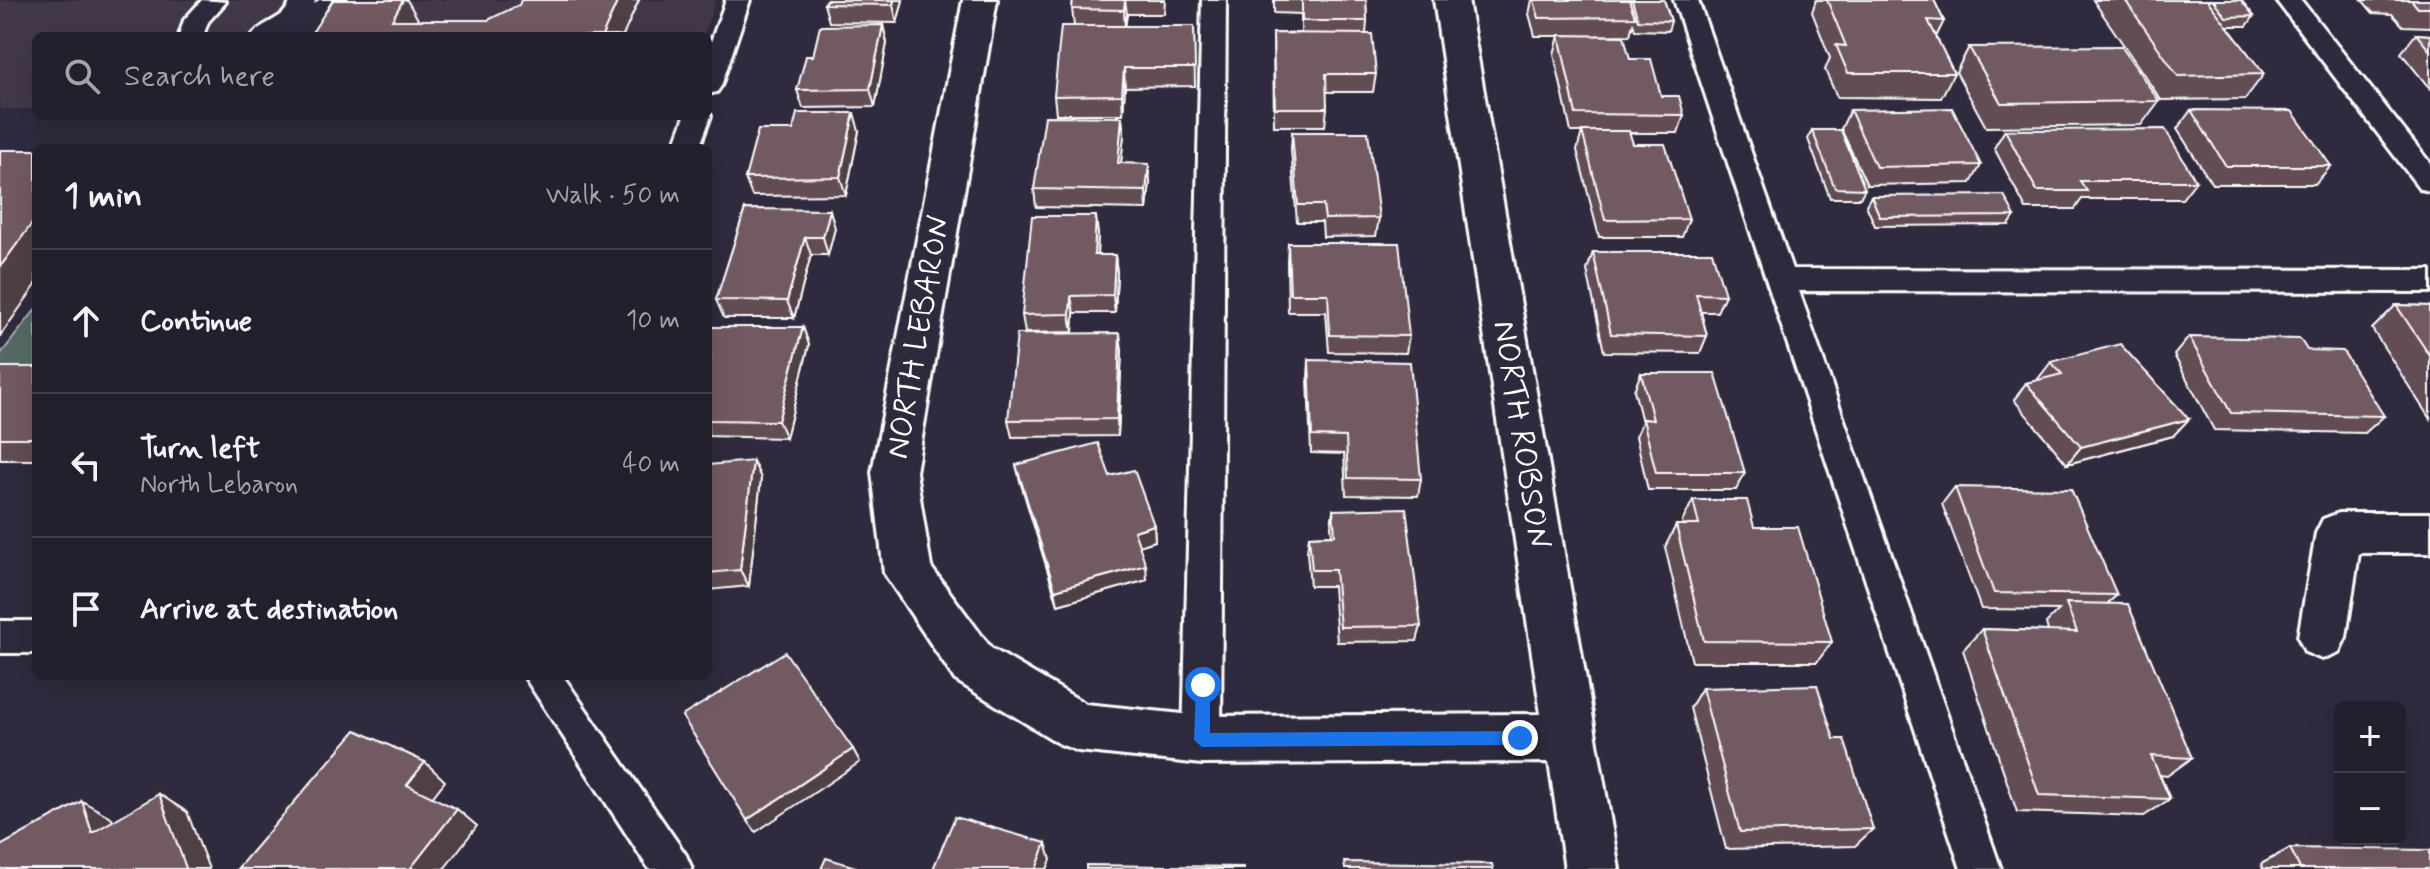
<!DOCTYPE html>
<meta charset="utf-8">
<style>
:root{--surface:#23202e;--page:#2b2836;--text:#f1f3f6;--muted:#a3a3aa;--line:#403e4a}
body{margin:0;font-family:Mynerve,sans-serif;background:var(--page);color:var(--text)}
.controls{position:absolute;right:24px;bottom:24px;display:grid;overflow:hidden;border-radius:12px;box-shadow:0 8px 32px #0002}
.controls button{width:72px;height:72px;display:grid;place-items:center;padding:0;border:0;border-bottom:2px solid var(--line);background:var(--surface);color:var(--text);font:40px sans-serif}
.stop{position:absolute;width:24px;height:24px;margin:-18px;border:6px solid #1a73e8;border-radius:50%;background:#fff}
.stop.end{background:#1a73e8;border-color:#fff;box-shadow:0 2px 8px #0008}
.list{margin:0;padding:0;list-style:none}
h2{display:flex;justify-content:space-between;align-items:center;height:104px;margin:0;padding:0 32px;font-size:34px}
h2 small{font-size:26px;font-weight:400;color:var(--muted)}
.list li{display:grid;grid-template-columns:52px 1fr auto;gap:24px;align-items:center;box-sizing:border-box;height:144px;padding:0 32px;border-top:2px solid var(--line)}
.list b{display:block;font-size:30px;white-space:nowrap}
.list p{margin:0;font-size:26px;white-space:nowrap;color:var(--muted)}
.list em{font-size:26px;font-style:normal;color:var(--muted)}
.icon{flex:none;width:44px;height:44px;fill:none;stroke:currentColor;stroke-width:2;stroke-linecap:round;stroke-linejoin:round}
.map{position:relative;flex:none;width:2430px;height:869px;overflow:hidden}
.search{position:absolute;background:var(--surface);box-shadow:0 8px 32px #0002;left:32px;top:32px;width:680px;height:88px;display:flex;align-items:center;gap:20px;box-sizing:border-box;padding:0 28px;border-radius:12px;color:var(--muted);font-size:30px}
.panel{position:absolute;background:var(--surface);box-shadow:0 8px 32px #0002;left:32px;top:144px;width:680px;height:536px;border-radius:12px}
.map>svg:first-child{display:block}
</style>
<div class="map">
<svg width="2430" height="869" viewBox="0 0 2430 869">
<rect width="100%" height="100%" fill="#2f2a3d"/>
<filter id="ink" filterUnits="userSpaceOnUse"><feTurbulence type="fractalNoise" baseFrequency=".0125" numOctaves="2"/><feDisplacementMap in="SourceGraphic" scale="16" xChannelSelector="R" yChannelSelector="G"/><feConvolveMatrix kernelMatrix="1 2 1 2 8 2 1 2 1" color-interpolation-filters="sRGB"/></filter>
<g filter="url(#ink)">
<polygon fill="#433848" points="0,0 716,0 703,36 36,36 36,109 0,109"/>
<polygon fill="#546a66" stroke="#aab4b2" stroke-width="2" points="36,309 36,387 0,386 0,355"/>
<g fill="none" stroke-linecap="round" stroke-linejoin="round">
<defs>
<g id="service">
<polygon points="202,0 226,2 208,22 203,36 179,36 184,20"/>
<path d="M291 0H315L314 4 319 0H346L306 36H252C263 20 284 22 291 0Z"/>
<polygon points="726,0 750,0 721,86 717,92 708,94 708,50"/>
<polygon points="1202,0 1226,0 1221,740 1215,752 1202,757 1189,752 1183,740"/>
<polygon points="1674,0 1698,0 1792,269 2430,270 2430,292 1799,291 2001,869 1961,869"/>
<polygon points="2276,0 2301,0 2430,163 2430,191 2420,189"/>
<polygon points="708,111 711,116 699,148 673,148 685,116 708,116"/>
<rect x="0" y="621" width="36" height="32"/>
<polygon points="524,676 563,676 686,855 692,869 649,869"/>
</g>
<g id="minor">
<polygon points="963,0 997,0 916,472 931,567 991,648 1086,704 1202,716 1541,714 1434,0 1468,0 1619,869 1565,869 1549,762 1202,764 1078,751 1060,744 955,680 884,573 872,472"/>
<polygon points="2339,513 2430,513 2430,553 2359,553 2346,637 2339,652 2322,659 2305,652 2298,637 2316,533 2323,519"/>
</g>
</defs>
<use href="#service" stroke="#fff" stroke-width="6"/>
<use href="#minor" stroke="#fff" stroke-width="6"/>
<use href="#service" fill="#2f2a3d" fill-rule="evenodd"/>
<use href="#minor" fill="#2f2a3d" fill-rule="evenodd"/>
</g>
<g fill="#624d54" stroke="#fff" stroke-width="2">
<polygon points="826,0 903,0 897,23 829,22 824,4"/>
<polygon points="1073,0 1165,0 1164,14 1127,14 1125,26 1194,26 1195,86 1125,87 1123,114 1056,114 1054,96 1074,26 1072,9"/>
<polygon points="1274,0 1366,0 1367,21 1366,34 1376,74 1373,92 1326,92 1327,108 1325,126 1274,126 1273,33 1301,33 1301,14 1274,13"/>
<polygon points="1532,0 1664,0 1671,21 1668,31 1635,30 1633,24 1630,35 1587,36 1630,59 1661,96 1684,115 1678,133 1629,133 1633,144 1689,219 1682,237 1599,237 1577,150 1582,132 1571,132 1554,54 1559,36 1535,36 1529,14"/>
<polygon points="1816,0 1934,0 1944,21 1936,37 1954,73 1941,98 1837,97 1825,70 1830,58 1812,12"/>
<polygon points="2093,0 2241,0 2254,16 2247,26 2227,26 2264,74 2245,99 2161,100"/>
<polygon points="2362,0 2430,0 2430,27 2403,26 2392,14 2373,13"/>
<polygon points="883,25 887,43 875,107 803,108 797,90 813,56"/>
<polygon points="2416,34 2430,35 2430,89 2401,53"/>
<polygon points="1969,47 2159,101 2141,125 1986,127 1956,72"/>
<polygon points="1850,110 1981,165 1971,183 1867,185 1841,129"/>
<polygon points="2191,110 2331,166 2315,184 2212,184 2177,129"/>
<polygon points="1812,130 1865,189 1860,198 1830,198 1808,139"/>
<polygon points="2005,130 2196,181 2182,199 2082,199 2075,209 2026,209 1994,148"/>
<polygon points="859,131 846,195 752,196 745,178"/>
<polygon points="1292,132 1379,218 1376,236 1323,237 1322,222 1297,222 1291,150"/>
<polygon points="1124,135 1121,163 1150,182 1147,209 1036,207 1034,189"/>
<polygon points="1871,196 2015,216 2009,225 1875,226 1866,205"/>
<polygon points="745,209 835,228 828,255 811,255 794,318 724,318 716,300"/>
<polygon points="1098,234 1097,255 1115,255 1117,273 1115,313 1074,313 1073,332 1025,333 1022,315"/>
<polygon points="1288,243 1409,336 1406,353 1329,352 1326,312 1288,312 1287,261"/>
<polygon points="1593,252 1725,295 1717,312 1701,312 1707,336 1700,353 1604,352 1587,270"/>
<polygon points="2396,305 2430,306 2430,419 2372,329"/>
<polygon points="708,327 803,327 809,345 786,438 708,436"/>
<polygon points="2189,337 2384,416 2365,433 2214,430 2174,355"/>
<polygon points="1122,350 1118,436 1012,437 1008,420"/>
<polygon points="1309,360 1421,479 1418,496 1346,495 1344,454 1311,453 1308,378"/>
<polygon points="2051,362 2173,436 2067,464 2014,400 2026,383 2039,380 2038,379"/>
<rect x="0" y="367" width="36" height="93"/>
<polygon points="1641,373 1745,473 1736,490 1648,490 1636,436 1642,422 1634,390"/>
<polygon points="708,465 761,478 749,586 708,590"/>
<polygon points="1016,465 1110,476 1154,525 1155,541 1139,546 1147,580 1058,605 1020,481"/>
<polygon points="1955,487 2117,595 2107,604 2192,758 2167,776 2160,775 2170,799 2144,816 2017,812 1963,650 1982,629 2048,631 2046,623 2059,610 1981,609 1942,504"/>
<polygon points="1693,500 1754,527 1832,642 1817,662 1692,662 1665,547 1676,525 1683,525 1682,522"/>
<polygon points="1333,510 1421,626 1417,641 1337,642 1333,586 1310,586 1307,552 1309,536 1332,535 1331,526"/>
<polygon points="1702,688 1834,739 1873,829 1855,846 1726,849 1690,708"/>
<polygon points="2290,848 2430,869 2263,869 2261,864"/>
</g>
<g fill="#503f45" stroke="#fff" stroke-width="2">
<polygon points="403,0 407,0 419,21 392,20"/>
<polygon points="618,0 639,0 623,36 602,36"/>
<polygon points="894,0 903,0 897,23 893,5"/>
<polygon points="1125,0 1127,14 1125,28 1124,10"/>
<polygon points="883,25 887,43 875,107 870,89"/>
<polygon points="1124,68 1125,87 1123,114 1122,95"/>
<polygon points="854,113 859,131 846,195 840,177"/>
<polygon points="1122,117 1124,135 1119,181 1118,163"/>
<polygon points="1149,164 1150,182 1147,209 1146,191"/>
<polygon points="830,210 835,228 828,255 823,237"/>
<polygon points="1096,216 1098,234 1096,273 1094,255"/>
<polygon points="36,218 36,285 0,336 0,267"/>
<polygon points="805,237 811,255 794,318 787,301"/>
<polygon points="1115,255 1117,273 1115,313 1113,295"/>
<polygon points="1071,296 1074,313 1073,332 1070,314"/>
<polygon points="803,327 809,345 786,438 778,421"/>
<polygon points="1120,333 1122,350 1118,436 1117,419"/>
<polygon points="2189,419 2173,436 2067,464 2081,447"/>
<polygon points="753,461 761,478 749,586 740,570"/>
<polygon points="1154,525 1155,541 1135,547 1134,531"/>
<polygon points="1146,565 1147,580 1058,605 1055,590"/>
<polygon points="853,749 860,762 756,832 747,820"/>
<polygon points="425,762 445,781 428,803 407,785"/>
<polygon points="159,794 187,812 209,869 185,869"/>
<polygon points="82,801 112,818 122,850 92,833"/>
<polygon points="457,809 477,826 444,869 410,869"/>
<polygon points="1046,843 1051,860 1047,869 1036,869"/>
</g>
<g fill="#725a62" stroke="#fff" stroke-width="2">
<polygon points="333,0 403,0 392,20 488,20 519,5 521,0 618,0 602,36 310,36"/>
<polygon points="826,0 894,0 893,5 824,4"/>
<polygon points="1073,0 1125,0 1124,10 1072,9"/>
<polygon points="1302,0 1366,0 1367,21 1302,21"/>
<polygon points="1534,0 1629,0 1635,17 1539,18"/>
<polygon points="1632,0 1664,0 1671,21 1638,20"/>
<polygon points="1827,0 1934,0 1944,21 1928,20 1954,73 1848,73 1836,45 1846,46"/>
<polygon points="2125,0 2207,0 2264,74 2178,76"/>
<polygon points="2213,0 2241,0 2254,16 2226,17"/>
<polygon points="2411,0 2430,0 2430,8 2418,8"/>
<polygon points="883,25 870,89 797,90 806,56 813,56 820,26"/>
<polygon points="1061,26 1194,26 1195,68 1124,68 1122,95 1054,96"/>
<polygon points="1273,33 1372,34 1376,74 1326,74 1327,108 1275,108"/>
<polygon points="2416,34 2430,35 2430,51"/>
<polygon points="1559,35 1624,36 1630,59 1651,59 1661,96 1679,96 1684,115 1576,114"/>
<polygon points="2121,46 2159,101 2001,103 1969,47"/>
<polygon points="1952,108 1981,165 1876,167 1850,110"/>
<polygon points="2191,110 2292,111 2331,166 2226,166"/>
<polygon points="797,113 854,113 840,177 745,178 758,130 793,130"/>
<polygon points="1045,116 1122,117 1118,163 1149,164 1146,191 1034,189"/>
<polygon points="2165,129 2196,181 2080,181 2087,191 2037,191 2005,130"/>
<polygon points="1812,130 1841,130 1865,189 1835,188"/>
<polygon points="1582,131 1629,131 1633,144 1665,144 1689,219 1605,220"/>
<polygon points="1292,132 1368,132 1379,218 1325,219 1323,205 1298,205"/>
<polygon points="0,150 36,150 36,218 0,267"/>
<polygon points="2004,195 2015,216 1880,217 1871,196"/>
<polygon points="745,209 830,210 823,237 805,237 787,301 716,300"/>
<polygon points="1032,216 1096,216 1094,255 1115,255 1113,295 1071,296 1070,314 1022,315"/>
<polygon points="1288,243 1399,243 1409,336 1330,335 1328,294 1290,294"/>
<polygon points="1593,252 1712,252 1725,295 1696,294 1707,336 1611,334"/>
<polygon points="2396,305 2430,306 2430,356"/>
<polygon points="708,327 803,327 778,421 708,420 708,365 711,356 708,356"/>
<polygon points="1120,333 1117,419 1008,420 1017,334"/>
<polygon points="2189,337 2300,339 2307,350 2343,351 2384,416 2231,413"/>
<polygon points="2120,344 2189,419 2081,447 2026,383 2062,374 2051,362"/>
<polygon points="1309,360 1410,362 1421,479 1348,478 1346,437 1312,436"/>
<rect x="0" y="367" width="36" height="71"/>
<polygon points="1641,373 1715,373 1745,473 1656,473 1643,419 1653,420"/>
<polygon points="1098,443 1110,476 1134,470 1154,525 1134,531 1146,565 1055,590 1016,465"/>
<polygon points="753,461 740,570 708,573 708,465"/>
<polygon points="1955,487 2071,489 2117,595 1994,593"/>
<polygon points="1693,500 1747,500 1754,527 1798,527 1832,642 1704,641 1676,525 1699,525"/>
<polygon points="1406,508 1421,626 1340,627 1335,570 1312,570 1309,536 1335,535 1333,510"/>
<polygon points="2066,603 2128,604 2192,758 2151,756 2170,799 2039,795 1982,629 2077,632"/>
<polygon points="785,652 853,749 747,820 682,716"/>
<polygon points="1817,685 1834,739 1844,739 1873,829 1740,832 1702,688"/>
<polygon points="356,730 425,762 407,785 457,809 410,869 237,869"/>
<polygon points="159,794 186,868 185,869 0,869 0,846 82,801 92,833"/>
<polygon points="955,817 1046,843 1036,869 933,869"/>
<polygon points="2290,848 2430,850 2430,869 2300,869"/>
<polygon points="826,858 862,869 821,869"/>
<polygon points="1344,862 1492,864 1493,869 1345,869"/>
<polygon points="1086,865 1243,867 1243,869 1086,869"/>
</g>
</g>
<polygon fill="#1a73e8" points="1203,678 1210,685 1210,733 1520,731 1527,738 1520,745 1202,747 1194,740 1196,685"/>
<g text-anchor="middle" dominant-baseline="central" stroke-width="6" stroke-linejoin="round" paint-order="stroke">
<g font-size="32" fill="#fff" stroke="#2f2a3d">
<text transform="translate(919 337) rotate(-80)">NORTH LEBARON</text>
<text transform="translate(1521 435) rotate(81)">NORTH ROBSON</text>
</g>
</g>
</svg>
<div class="controls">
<button>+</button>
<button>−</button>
</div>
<div class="stop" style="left:1203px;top:685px"></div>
<div class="stop end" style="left:1520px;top:738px"></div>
<div class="search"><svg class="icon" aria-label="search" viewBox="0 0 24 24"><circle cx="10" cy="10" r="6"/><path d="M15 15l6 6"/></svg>Search here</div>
<section class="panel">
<h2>1 min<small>Walk · 50 m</small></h2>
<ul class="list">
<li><svg class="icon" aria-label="ahead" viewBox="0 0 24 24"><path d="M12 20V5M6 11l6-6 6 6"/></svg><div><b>Continue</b></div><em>10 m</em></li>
<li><svg class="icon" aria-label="left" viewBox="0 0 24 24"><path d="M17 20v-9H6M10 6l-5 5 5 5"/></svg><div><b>Turn left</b><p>North Lebaron</p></div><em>40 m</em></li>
<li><svg class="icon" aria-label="arrive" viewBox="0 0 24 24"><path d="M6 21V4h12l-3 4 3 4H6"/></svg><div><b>Arrive at destination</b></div></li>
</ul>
</section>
</div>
